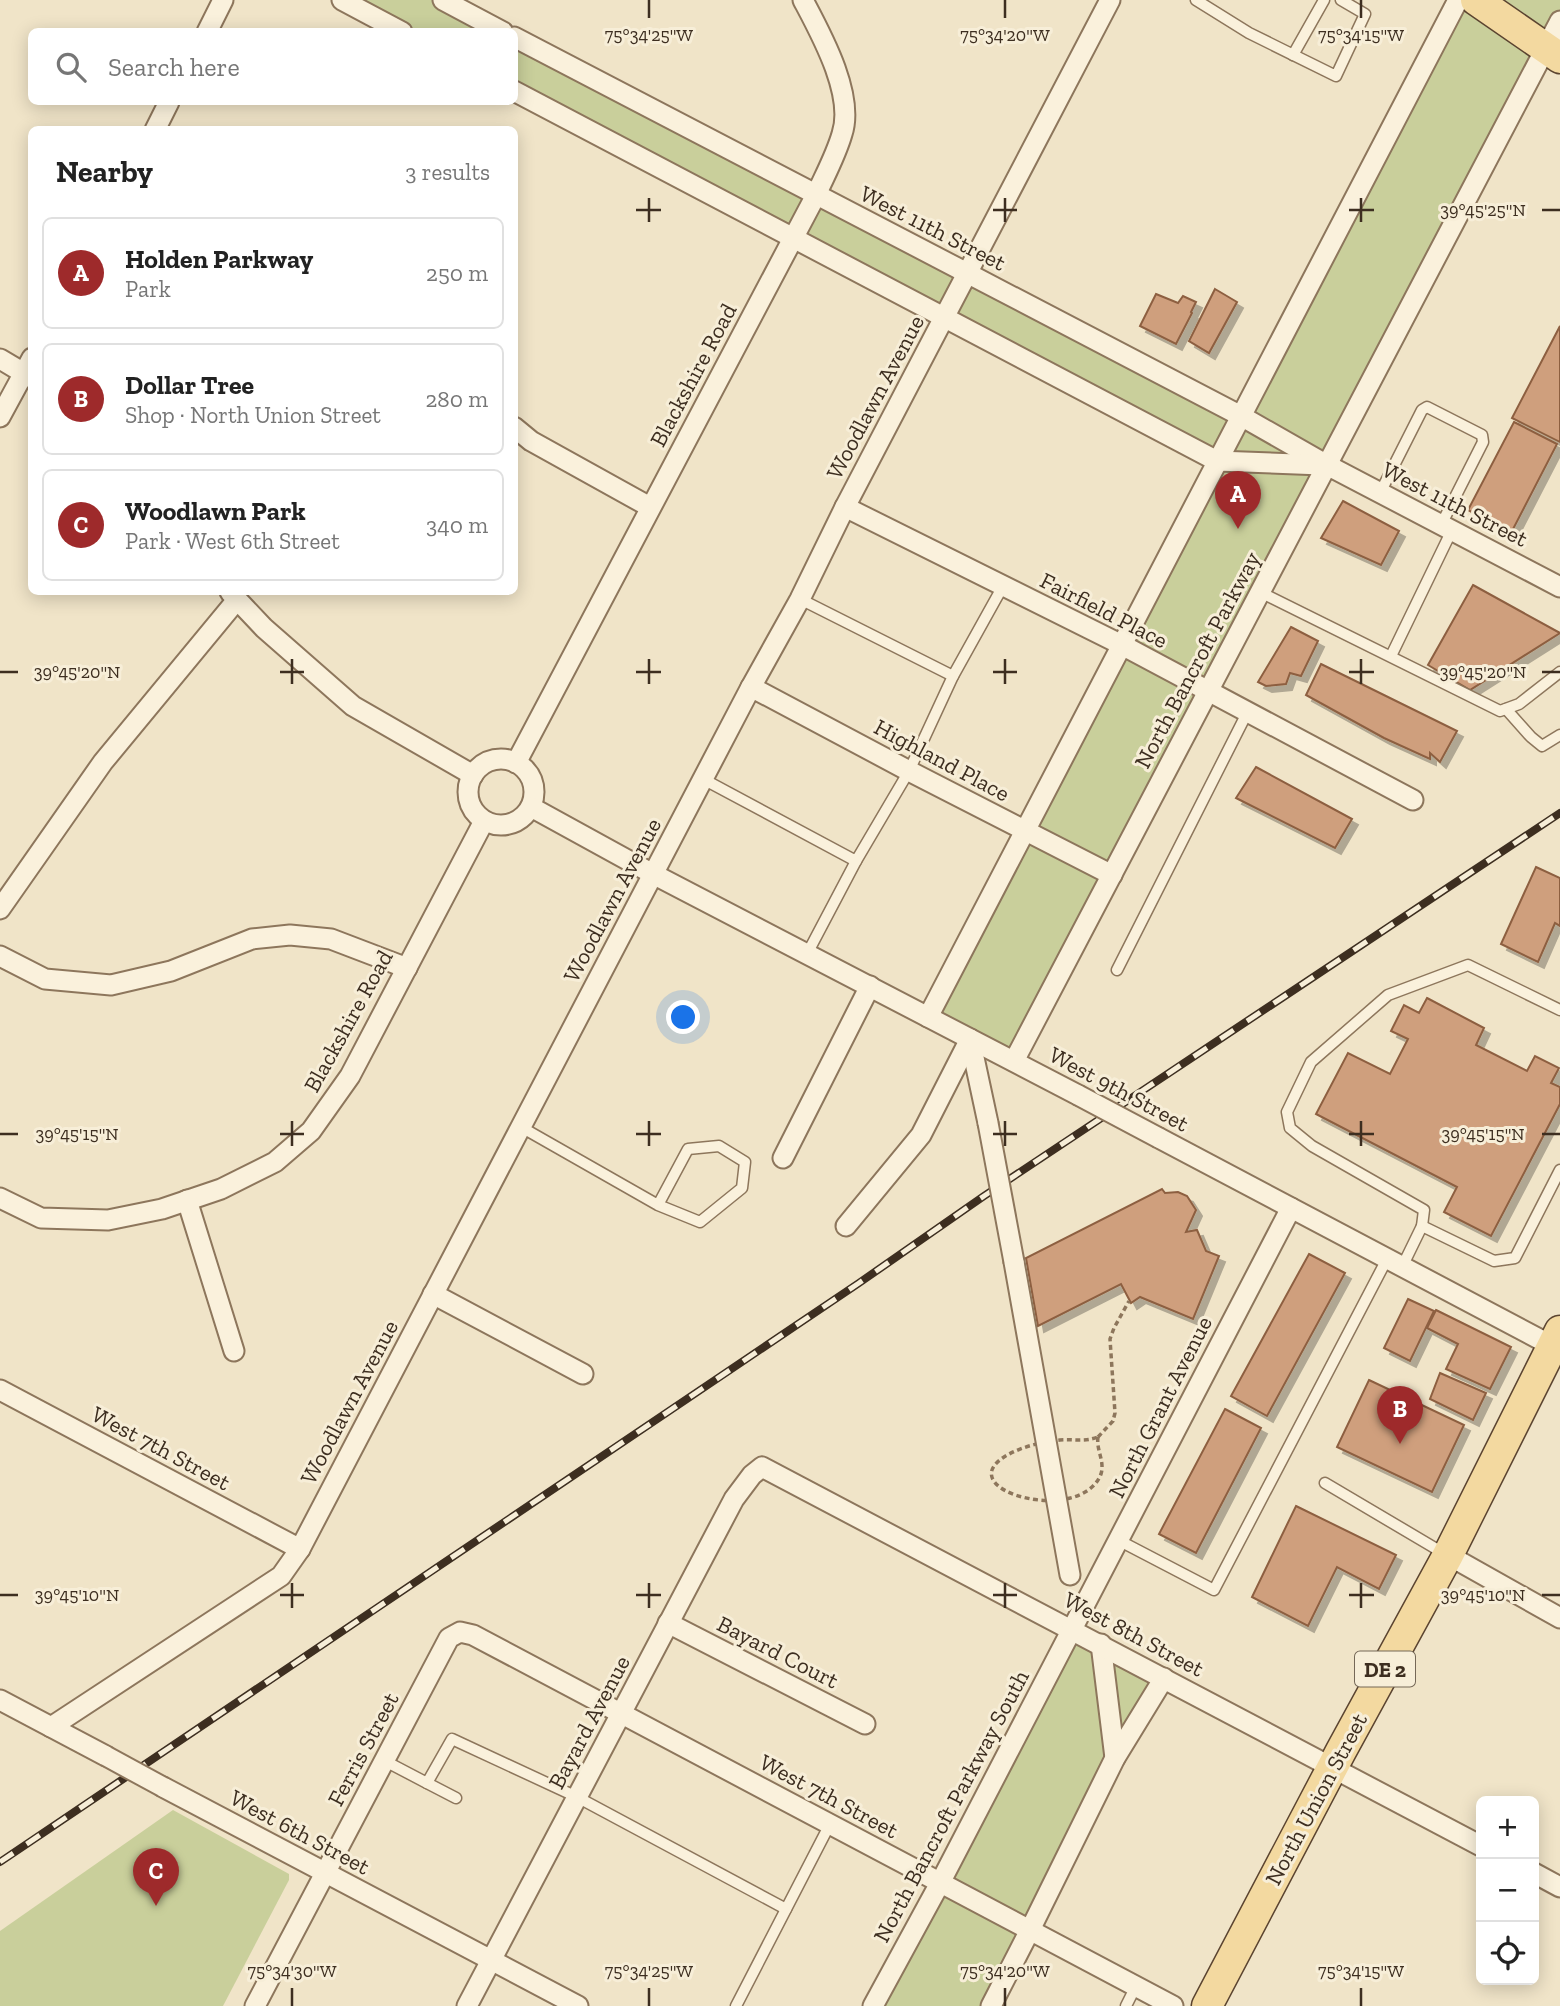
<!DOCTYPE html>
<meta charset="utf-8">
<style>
:root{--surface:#fff;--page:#f2f2f2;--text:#222;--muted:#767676;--line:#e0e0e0;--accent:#9e2a2b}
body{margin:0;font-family:"Zilla Slab",serif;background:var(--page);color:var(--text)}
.controls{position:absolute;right:21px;bottom:21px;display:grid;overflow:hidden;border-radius:10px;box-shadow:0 4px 18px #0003}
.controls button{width:63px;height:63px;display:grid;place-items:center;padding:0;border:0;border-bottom:2px solid var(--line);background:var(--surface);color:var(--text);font:35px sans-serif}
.you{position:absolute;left:684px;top:1018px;width:24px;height:24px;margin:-18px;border:5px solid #fff;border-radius:50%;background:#1a73e8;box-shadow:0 0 0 10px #1a73e833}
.badge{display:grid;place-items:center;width:46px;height:46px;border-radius:50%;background:var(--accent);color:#fff;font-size:23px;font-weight:700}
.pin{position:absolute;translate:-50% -58px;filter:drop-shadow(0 2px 4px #0008)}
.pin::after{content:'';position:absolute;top:37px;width:24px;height:21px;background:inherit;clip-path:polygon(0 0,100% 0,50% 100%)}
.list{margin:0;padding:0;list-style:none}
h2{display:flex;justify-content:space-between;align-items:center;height:91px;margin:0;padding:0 28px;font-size:30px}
h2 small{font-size:23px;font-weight:400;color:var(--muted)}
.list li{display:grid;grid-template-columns:46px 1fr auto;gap:21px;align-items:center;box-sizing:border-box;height:112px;margin:0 14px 14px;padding:0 14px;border:2px solid var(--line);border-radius:10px}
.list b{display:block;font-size:26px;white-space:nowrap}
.list p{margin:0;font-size:23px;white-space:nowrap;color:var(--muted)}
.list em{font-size:23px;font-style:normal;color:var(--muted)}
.icon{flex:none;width:38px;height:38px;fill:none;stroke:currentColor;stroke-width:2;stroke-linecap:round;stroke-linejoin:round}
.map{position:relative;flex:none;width:1560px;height:2006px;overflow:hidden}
.search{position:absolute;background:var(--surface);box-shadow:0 4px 18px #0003;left:28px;top:28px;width:490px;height:77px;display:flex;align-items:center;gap:18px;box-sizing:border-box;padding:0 24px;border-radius:10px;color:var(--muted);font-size:26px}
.panel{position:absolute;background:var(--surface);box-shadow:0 4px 18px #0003;left:28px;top:126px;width:490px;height:469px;border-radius:10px}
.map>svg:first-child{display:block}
</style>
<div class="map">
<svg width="1560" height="2006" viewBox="0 0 1560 2006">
<defs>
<filter id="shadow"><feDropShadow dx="6" dy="6" stdDeviation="0" flood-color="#0004"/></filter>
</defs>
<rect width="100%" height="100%" fill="#f0e4c8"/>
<g fill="#c9cf9b">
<polygon points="342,0 443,0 503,31 402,31"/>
<polygon points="1458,0 1560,0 1560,21 1014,1061 928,1017 1217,461 515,91 514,37 1240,416"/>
<polygon points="1072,1629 1164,1678 991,2006 873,2006"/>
<polygon points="173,1810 289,1874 289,1880 223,2006 0,2006 0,1931"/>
</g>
<g fill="#cf9f7d" stroke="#8d5f41" stroke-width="2" filter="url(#shadow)">
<polygon points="1215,289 1237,302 1209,353 1189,341"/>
<polygon points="1156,294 1178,303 1183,296 1196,302 1191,312 1192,313 1176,344 1140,326"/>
<polygon points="1560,326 1560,442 1512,418"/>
<polygon points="1514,422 1557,444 1511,533 1468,510"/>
<polygon points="1343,501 1399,531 1381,565 1321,538"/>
<polygon points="1473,585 1560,633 1470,690 1428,665"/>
<polygon points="1291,627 1318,641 1301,676 1290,673 1286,684 1266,686 1258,682"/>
<polygon points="1321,664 1457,731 1440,762 1430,753 1430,759 1384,738 1306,695"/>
<polygon points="1256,767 1352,819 1335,848 1236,798"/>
<polygon points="1536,867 1560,878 1560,926 1555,923 1538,962 1501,944"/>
<polygon points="1427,998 1484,1028 1476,1045 1527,1071 1535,1056 1559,1068 1551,1083 1560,1087 1560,1104 1491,1236 1444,1212 1457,1187 1316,1114 1348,1053 1390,1074 1408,1039 1391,1031 1404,1005 1419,1013"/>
<polygon points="1162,1189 1165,1193 1178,1192 1187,1196 1196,1210 1186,1232 1197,1230 1206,1251 1219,1256 1193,1319 1140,1297 1131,1303 1121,1284 1038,1326 1026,1258"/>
<polygon points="1309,1254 1345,1273 1267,1416 1231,1396"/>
<polygon points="1408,1299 1434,1311 1410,1361 1384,1348"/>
<polygon points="1436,1310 1511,1347 1490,1389 1446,1369 1458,1344 1427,1328"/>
<polygon points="1440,1373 1486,1393 1473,1420 1430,1399"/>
<polygon points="1369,1380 1464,1425 1432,1492 1337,1447"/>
<polygon points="1225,1409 1261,1428 1196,1553 1159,1534"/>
<polygon points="1296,1506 1396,1555 1379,1589 1337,1567 1308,1626 1252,1597"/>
</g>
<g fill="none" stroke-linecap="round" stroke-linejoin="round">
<defs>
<g id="lane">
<polyline points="1196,0 1249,33 1336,76 1365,14 1341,0"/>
<polyline points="1293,55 1324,0"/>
<polyline points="1380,493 1422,410 1427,407 1482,435 1483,442 1441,525"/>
<polyline points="1260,592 1500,711 1519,704 1560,672"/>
<polyline points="800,599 953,676"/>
<polyline points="1391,656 1452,530"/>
<polyline points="1506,709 1531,737 1542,746 1560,735"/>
<polyline points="703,779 856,861 909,771 953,676 1003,586"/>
<polyline points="807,954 856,861"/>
<polyline points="1117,970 1247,713"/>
<polyline points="521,1127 658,1205 700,1222 742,1188 745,1162 719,1146 688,1149 658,1205"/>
<polyline points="1422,1226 1424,1210 1312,1146 1290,1128 1287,1112 1311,1062 1388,995 1468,965 1560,1010"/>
<polyline points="1402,1267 1422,1226 1494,1261 1515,1258 1560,1170"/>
<polyline points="1325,1483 1445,1554"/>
<polyline points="1118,1540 1214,1590 1387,1259"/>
<polyline points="385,1761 427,1783 452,1739 577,1797 786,1909"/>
<polyline points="427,1783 456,1798"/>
<polyline points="736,2006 830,1824"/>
<polyline points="1126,2006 1136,1986"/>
</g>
<g id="street">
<polyline points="342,0 402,32"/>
<polyline points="443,0 503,32"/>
<polyline points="207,32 223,0"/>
<polyline points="514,37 967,273 1241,416 1327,465 1560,587"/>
<polyline points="514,91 1217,461 1322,465"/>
<polyline points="155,130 169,102"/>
<polyline points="0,359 32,378"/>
<polyline points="0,417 32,358"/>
<polyline points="514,427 531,441 650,507"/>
<polyline points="845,507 1122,645 1413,800"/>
<polyline points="230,592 264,628 353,706 473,775"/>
<polyline points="751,687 909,771 1112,875"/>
<circle cx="501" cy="792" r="33"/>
<path d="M516 763 816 195C825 175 836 155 842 134 855 95 821 34 803 0"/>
<polyline points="531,807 653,874 1078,1095"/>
<polyline points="0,909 103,762 236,601"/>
<polyline points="0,956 45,979 111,985 171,971 252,939 290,935 331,939 407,968"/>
<polyline points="928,1017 1458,0"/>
<polyline points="970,1039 988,1123"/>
<polyline points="1014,1061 1560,21"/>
<polyline points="1159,1138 1560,1350"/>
<polyline points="783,1158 870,986"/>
<polyline points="0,1198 41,1218 108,1220 162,1209 221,1189 275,1162 311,1131 350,1076 484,821"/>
<polyline points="187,1200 234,1351"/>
<polyline points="846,1226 921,1135 970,1039"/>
<polyline points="1014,1262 1070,1575"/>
<polyline points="433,1294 583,1374"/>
<polyline points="0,1390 300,1549"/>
<polyline points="1448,1555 1560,1618"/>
<polyline points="668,1623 865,1724"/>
<polyline points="1101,1644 1115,1758"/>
<polyline points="0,1700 106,1756"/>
<polyline points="51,1727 281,1576 300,1549 751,687 800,599 845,507 1110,0"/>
<polyline points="163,1787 578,2006"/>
<polyline points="1534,1873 1560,1887"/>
<polyline points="255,2006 449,1638 460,1632 473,1635 1173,2006"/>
<polyline points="467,2006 734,1499 752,1475 762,1467 1481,1846"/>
<polyline points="873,2006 940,1883 1291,1208"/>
<polyline points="991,2006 1030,1930 1115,1758 1164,1678"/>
</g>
<g id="primary">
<polyline points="1476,0 1560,58"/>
<polyline points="1207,2006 1341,1751 1448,1555 1560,1331"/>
</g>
</defs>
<use href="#lane" stroke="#8d765c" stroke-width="13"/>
<use href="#street" stroke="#8d765c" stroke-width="23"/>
<use href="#primary" stroke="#5b4430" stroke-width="33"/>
<g stroke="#8d765c" stroke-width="3.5" stroke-dasharray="5 3.5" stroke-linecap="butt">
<path d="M1098 1437C1096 1450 1105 1461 1101 1474 1081 1526 951 1491 1004 1457 1020 1447 1041 1442 1060 1440 1074 1439 1085 1442 1098 1437Z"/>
<polyline points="1098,1437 1113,1421 1115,1413 1110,1339 1114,1328 1129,1301"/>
</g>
<use href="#lane" stroke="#faf1dc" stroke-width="10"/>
<use href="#street" stroke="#faf1dc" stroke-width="19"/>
<use href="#primary" stroke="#f3d9a0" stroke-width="30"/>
<defs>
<polyline id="rail" points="0,1862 859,1283 984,1196 1560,813"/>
</defs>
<use href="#rail" stroke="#3d2e20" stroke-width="8"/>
<use href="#rail" stroke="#f7eed8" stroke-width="5" stroke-dasharray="16" stroke-linecap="butt"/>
<defs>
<g id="street-bridge">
<polyline points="1078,1095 1159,1138"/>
<polyline points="988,1123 1014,1262"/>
<polyline points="106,1756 163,1787"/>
</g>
</defs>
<use href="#street-bridge" stroke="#8d765c" stroke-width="23" stroke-linecap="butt"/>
<use href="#street-bridge" stroke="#faf1dc" stroke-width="19"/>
</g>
<path fill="none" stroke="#3d2e20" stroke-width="2.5" d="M649 0V18M1005 0V18M1361 0V18M649 198V222M1005 198V222M1361 198V222M636 210H661M993 210H1017M1349 210H1374M1542 210H1560M292 659V684M649 659V684M1005 659V684M1361 659V684M0 672H18M280 672H304M636 672H661M993 672H1017M1349 672H1374M1542 672H1560M292 1121V1146M649 1121V1146M1005 1121V1146M1361 1121V1146M0 1134H18M280 1134H304M636 1134H661M993 1134H1017M1349 1134H1374M1542 1134H1560M292 1583V1608M649 1583V1608M1005 1583V1608M1361 1583V1608M0 1595H18M280 1595H304M636 1595H661M993 1595H1017M1349 1595H1374M1542 1595H1560M292 1988V2006M649 1988V2006M1005 1988V2006M1361 1988V2006"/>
<g text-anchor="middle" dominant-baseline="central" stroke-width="6" stroke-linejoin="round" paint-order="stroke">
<rect fill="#f7eed8" stroke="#756857" stroke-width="2" x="1355" y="1651.5" width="60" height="35" rx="5"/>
<g font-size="21" font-weight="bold" fill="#3d2e20">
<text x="1385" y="1669">DE 2</text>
</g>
<g font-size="23" fill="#3d2e20" stroke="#f7eed8">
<text transform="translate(933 228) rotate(27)">West 11th Street</text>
<text transform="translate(693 375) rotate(-62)">Blackshire Road</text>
<text transform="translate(875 397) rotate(-62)">Woodlawn Avenue</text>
<text transform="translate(1455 504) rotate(27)">West 11th Street</text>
<text transform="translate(1104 610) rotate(27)">Fairfield Place</text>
<text transform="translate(1197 660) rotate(-62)">North Bancroft Parkway</text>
<text transform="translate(942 760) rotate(28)">Highland Place</text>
<text transform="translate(612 900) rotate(-62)">Woodlawn Avenue</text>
<text transform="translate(348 1021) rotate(-61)">Blackshire Road</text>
<text transform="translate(1119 1089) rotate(28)">West 9th Street</text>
<text transform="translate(349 1402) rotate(-62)">Woodlawn Avenue</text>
<text transform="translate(1160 1407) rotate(-63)">North Grant Avenue</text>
<text transform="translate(161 1448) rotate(28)">West 7th Street</text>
<text transform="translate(1134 1634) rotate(28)">West 8th Street</text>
<text transform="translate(778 1652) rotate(27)">Bayard Court</text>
<text transform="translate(589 1722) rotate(-62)">Bayard Avenue</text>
<text transform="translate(363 1749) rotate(-62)">Ferris Street</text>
<text transform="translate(829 1796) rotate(28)">West 7th Street</text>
<text transform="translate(1316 1799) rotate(-62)">North Union Street</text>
<text transform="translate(951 1806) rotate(-62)">North Bancroft Parkway South</text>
<text transform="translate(300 1832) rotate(28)">West 6th Street</text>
</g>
</g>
<g font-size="18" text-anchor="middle" fill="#3d2e20" stroke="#f7eed8" stroke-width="6" stroke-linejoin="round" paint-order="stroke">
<text x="649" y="41">75°34'25"W</text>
<text x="1005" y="41">75°34'20"W</text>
<text x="1361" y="41">75°34'15"W</text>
<text x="1483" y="216">39°45'25"N</text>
<text x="77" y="678">39°45'20"N</text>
<text x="1483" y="678">39°45'20"N</text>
<text x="77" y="1140">39°45'15"N</text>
<text x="1483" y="1140">39°45'15"N</text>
<text x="77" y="1601">39°45'10"N</text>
<text x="1483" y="1601">39°45'10"N</text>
<text x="292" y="1977">75°34'30"W</text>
<text x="649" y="1977">75°34'25"W</text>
<text x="1005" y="1977">75°34'20"W</text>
<text x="1361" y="1977">75°34'15"W</text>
</g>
</svg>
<div class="controls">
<button>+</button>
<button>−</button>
<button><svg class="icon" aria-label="locate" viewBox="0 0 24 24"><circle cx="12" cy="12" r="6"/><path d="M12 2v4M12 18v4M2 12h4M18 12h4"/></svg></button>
</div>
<div class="you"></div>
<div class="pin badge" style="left:1238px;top:529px">A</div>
<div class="pin badge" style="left:1400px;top:1444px">B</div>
<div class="pin badge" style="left:156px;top:1906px">C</div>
<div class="search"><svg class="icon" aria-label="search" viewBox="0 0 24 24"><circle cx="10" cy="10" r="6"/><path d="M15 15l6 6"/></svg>Search here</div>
<section class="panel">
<h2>Nearby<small>3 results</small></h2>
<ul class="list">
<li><span class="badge">A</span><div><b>Holden Parkway</b><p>Park</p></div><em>250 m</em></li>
<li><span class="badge">B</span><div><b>Dollar Tree</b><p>Shop · North Union Street</p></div><em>280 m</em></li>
<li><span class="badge">C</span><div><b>Woodlawn Park</b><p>Park · West 6th Street</p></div><em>340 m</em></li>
</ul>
</section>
</div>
